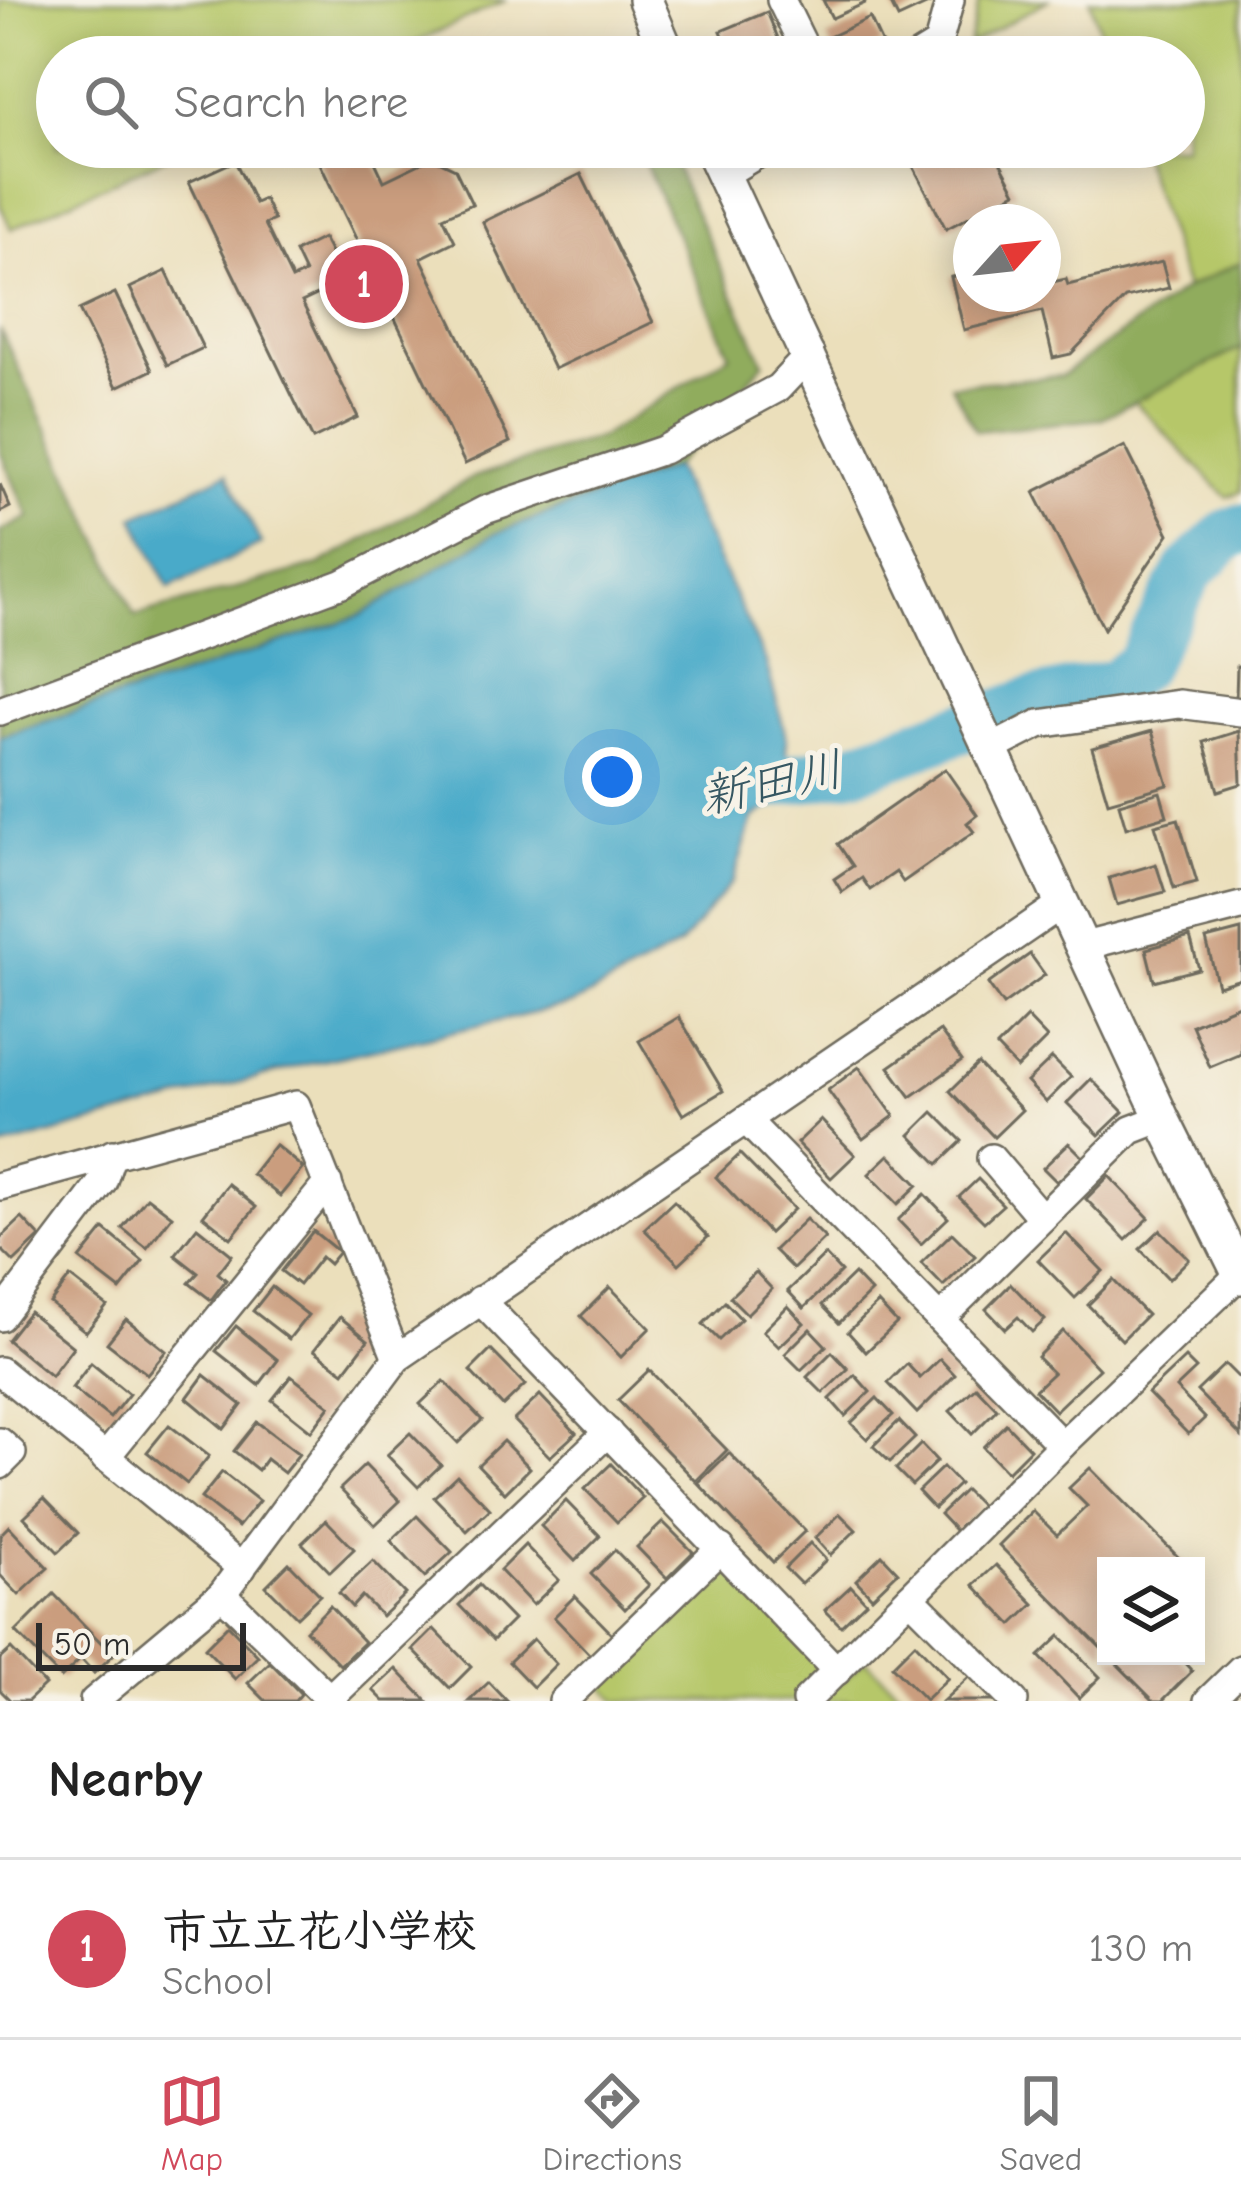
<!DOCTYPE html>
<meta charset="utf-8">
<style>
:root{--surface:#fff;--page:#f6f6f6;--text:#222;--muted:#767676;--line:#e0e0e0;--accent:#d1495b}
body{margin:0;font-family:"Comic Neue","Klee One",sans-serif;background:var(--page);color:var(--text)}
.controls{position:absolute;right:36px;bottom:36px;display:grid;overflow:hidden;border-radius:0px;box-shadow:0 6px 30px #0003}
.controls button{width:108px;height:108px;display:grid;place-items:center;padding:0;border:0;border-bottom:3px solid var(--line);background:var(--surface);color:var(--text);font:60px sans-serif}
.compass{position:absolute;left:953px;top:204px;width:108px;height:108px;border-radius:50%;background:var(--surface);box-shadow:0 6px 30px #0003;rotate:63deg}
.scale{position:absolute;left:36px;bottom:30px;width:210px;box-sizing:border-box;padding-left:12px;border:6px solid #2b2b2b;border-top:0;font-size:33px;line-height:42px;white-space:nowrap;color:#2b2b2b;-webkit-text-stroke:9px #f7f3e8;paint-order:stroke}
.you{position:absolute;left:612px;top:777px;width:42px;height:42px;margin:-30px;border:9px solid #fff;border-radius:50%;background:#1a73e8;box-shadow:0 0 0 18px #1a73e833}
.badge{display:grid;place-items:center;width:78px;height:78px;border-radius:50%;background:var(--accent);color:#fff;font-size:39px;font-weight:700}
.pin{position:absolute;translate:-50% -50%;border:6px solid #fff;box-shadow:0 3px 12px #0006}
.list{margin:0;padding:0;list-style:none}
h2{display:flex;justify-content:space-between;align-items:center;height:156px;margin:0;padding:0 48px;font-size:51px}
h2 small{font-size:39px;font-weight:400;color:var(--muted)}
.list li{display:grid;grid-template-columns:78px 1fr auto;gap:36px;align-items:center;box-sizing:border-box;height:180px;padding:0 48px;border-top:3px solid var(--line)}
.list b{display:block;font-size:45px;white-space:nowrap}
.list p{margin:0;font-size:39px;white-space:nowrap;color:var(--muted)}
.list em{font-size:39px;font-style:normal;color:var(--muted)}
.icon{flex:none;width:66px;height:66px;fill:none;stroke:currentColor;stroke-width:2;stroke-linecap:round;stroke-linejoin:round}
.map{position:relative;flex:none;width:1241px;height:1701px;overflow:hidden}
.search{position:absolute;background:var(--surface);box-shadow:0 6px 30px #0003;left:36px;right:36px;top:36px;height:132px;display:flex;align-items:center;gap:30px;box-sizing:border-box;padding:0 42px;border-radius:66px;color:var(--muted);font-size:45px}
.sheet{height:336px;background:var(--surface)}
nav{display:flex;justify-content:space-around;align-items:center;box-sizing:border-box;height:168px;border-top:3px solid var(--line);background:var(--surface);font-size:33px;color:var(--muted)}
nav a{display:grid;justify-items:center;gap:6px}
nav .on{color:var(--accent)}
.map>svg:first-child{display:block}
</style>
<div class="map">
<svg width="1241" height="1701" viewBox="0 0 1241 1701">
<rect width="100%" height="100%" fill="#f7f3e8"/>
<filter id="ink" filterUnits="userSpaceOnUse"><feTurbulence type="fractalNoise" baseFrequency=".00833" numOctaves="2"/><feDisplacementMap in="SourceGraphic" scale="24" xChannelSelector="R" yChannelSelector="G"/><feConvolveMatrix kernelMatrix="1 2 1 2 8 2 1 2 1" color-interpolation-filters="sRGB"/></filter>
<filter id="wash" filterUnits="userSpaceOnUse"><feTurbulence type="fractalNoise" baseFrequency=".004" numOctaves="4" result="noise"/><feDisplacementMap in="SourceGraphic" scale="48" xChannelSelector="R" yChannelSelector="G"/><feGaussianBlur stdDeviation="2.7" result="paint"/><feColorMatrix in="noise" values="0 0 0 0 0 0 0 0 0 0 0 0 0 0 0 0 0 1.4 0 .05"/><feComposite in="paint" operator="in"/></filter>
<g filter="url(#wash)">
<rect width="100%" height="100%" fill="#ebdfbb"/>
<g fill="#b6c769" stroke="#70794a" stroke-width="3">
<polygon points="0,0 507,0 383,57 57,57 57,147 188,147 11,229 0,204"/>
<polygon points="984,0 1048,0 969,45 979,2"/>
<polygon points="1090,0 1241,0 1241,262 1186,288 1139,147 1184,147 1184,57 1109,57"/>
<polygon points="1241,348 1241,492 1227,497 1134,401"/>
<polygon points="721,1561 840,1683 865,1660 909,1701 618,1701 600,1683"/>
</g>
<g fill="#90ac5d" stroke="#5e6c44" stroke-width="3">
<polygon points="638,147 666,147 764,363 674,467 494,534 360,616 0,737 0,532 29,517 0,452 0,329 135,616 319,565 474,477 601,437 730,355"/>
<polygon points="1241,262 1241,348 1100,419 976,431 951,385 1061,376 1186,288"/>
</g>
<g fill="#4aaac9" stroke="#3a6a7a" stroke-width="3">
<polygon points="674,467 766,662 787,740 782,797 753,819 733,881 680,945 574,1004 300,1066 0,1148 0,737 360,616 494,534"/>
<polygon points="227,473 261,544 169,588 134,517"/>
</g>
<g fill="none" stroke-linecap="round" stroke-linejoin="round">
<polyline stroke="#4aaac9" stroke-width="51" points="716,794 855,767 1030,703 1116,684 1140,665 1190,570 1228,534 1241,529"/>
</g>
<g id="blocks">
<g fill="#ca9d7e">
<polygon points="823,0 863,0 865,3 832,18"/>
<polygon points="889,0 937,0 898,18"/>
<polygon points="767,12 786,57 770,54 732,57 721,31"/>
<polygon points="870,18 882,44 855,57 836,57 827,38"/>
<polygon points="312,147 368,147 384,181 432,158 455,169 472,204 443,217 455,241 421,258 510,442 465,464 371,269 302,302 358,417 313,439 189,182 235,161 255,203 264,199 274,220 265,224 292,279 305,273 295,252 323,238 334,259 360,247"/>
<polygon points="903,147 992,147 1016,192 946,229"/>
<polygon points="581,174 653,322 554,369 483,222"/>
<polygon points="1162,262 1169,288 1125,298 1071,354 1053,358 1042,311 964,330 951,277 971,272 971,294 1043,294 1043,284 1066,279 1068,285"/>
<polygon points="166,271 203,348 167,365 130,288"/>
<polygon points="115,293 152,370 117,387 79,310"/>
<polygon points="1125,446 1169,534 1104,629 1034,492"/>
<polygon points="0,484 10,507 0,512"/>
<polygon points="1237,666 1241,666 1241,698 1236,698"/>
<polygon points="1152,731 1168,785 1108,802 1092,748"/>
<polygon points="1239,731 1241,784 1218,791 1204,742"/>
<polygon points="945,769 977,815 967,823 974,832 903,882 896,872 870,890 862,878 842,892 834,879 853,866 838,844"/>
<polygon points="1160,792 1167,816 1126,828 1119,804"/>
<polygon points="1178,819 1197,882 1174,888 1155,825"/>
<polygon points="1156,864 1165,892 1117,905 1109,878"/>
<polygon points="1241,930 1241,979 1218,986 1206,939"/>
<polygon points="1190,937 1199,969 1154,981 1146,949"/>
<polygon points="1030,954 1045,975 1003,1005 988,984"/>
<polygon points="1241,1004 1241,1054 1210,1067 1192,1025"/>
<polygon points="679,1017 723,1091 683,1115 639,1041"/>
<polygon points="1027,1017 1047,1038 1017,1068 997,1047"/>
<polygon points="940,1031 962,1061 911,1097 889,1067"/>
<polygon points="1052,1058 1071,1077 1046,1102 1027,1082"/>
<polygon points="978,1064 1022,1110 994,1137 950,1091"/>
<polygon points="859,1067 894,1116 863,1139 828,1090"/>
<polygon points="1091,1079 1123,1112 1099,1135 1067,1103"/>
<polygon points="933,1112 962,1141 938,1164 910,1135"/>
<polygon points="821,1120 855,1155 831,1178 797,1143"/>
<polygon points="1069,1143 1083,1157 1057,1182 1043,1168"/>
<polygon points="275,1145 303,1168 280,1196 252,1174"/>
<polygon points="740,1154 794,1209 769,1233 716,1177"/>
<polygon points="889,1155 918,1185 898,1204 869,1174"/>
<polygon points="1109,1176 1149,1218 1126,1240 1086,1199"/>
<polygon points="978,1179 1003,1205 984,1222 959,1197"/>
<polygon points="228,1184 256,1207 231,1238 203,1216"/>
<polygon points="925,1194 948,1218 921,1244 898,1220"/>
<polygon points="147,1197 172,1216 147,1248 122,1228"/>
<polygon points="674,1201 708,1237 679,1264 644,1229"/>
<polygon points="22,1218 40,1237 14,1262 0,1248 0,1239"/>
<polygon points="806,1219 825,1238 793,1269 774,1250"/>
<polygon points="197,1227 232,1255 218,1273 226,1280 211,1300 189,1283 198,1273 175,1255"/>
<polygon points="104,1229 143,1261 120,1290 80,1259"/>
<polygon points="1160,1230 1189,1259 1169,1279 1140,1249"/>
<polygon points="313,1231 339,1252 329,1264 321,1257 299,1285 281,1271"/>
<polygon points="952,1233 975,1256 943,1286 921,1263"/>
<polygon points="1066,1233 1103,1271 1075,1298 1038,1260"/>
<polygon points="825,1255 841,1272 804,1308 788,1291"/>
<polygon points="756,1272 772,1289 747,1314 730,1297"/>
<polygon points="854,1274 871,1292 839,1323 822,1305"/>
<polygon points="70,1277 107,1306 86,1332 50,1303"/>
<polygon points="1113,1280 1147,1315 1122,1340 1088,1305"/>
<polygon points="1011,1284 1045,1320 1032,1332 1018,1317 1005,1329 986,1309"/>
<polygon points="272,1287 308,1315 289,1339 253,1311"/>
<polygon points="610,1287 650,1328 621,1357 581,1316"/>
<polygon points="725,1302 741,1319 719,1340 703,1324"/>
<polygon points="878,1303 897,1323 866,1352 848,1332"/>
<polygon points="788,1306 804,1323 779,1347 763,1331"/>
<polygon points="29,1312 73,1347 51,1376 7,1340"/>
<polygon points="340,1317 368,1340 344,1372 314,1350"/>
<polygon points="126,1319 166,1351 147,1374 107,1343"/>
<polygon points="236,1326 278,1360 259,1385 216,1351"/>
<polygon points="810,1329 826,1346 801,1370 785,1354"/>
<polygon points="1063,1331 1099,1369 1055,1411 1035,1390 1053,1373 1037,1357"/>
<polygon points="491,1350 525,1385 503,1406 470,1371"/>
<polygon points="832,1352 848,1369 823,1393 807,1377"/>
<polygon points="1185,1358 1196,1369 1176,1388 1205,1418 1188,1434 1148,1393"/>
<polygon points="940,1359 955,1375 917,1413 888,1383 907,1364 920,1378"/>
<polygon points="91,1363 129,1394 110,1418 72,1388"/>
<polygon points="1225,1364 1241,1380 1241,1436 1197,1391"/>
<polygon points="649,1370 727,1450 696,1481 618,1400"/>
<polygon points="204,1375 242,1405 224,1429 187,1398"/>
<polygon points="855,1375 870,1392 845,1416 830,1399"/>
<polygon points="291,1376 330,1406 311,1431 272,1400"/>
<polygon points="444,1381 482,1420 458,1443 420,1404"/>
<polygon points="976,1387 997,1409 972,1434 950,1411"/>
<polygon points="540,1395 576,1433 550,1457 514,1420"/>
<polygon points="877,1398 893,1415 867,1439 851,1423"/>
<polygon points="899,1421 915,1438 890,1462 873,1446"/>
<polygon points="257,1422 299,1454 284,1473 266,1459 258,1470 234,1451"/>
<polygon points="1006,1424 1030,1449 1007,1472 983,1447"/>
<polygon points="169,1425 209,1456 187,1484 147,1452"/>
<polygon points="410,1433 441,1465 418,1487 387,1455"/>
<polygon points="503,1441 530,1468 505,1493 478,1465"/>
<polygon points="921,1444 937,1461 912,1485 896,1469"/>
<polygon points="729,1453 805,1531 773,1562 698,1483"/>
<polygon points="611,1464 643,1498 617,1522 585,1489"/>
<polygon points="365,1465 400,1501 375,1525 340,1489"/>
<polygon points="943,1467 959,1484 934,1508 918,1491"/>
<polygon points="1090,1468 1187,1566 1106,1566 1106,1653 999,1545 1033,1511 1057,1535 1087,1506 1069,1488"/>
<polygon points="222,1472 259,1501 238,1527 201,1498"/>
<polygon points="457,1475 490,1509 467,1531 434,1497"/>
<polygon points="965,1490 981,1506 956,1531 940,1514"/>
<polygon points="44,1498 78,1533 58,1552 24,1517"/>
<polygon points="566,1501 600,1536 575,1561 541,1526"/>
<polygon points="840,1514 856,1530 830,1555 815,1538"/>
<polygon points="417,1516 452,1552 425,1577 391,1541"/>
<polygon points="326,1520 354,1549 330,1572 302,1543"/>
<polygon points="663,1522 693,1552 667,1578 637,1547"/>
<polygon points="9,1526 48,1568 19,1595 0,1575 0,1535"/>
<polygon points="810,1543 826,1560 801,1584 785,1568"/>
<polygon points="525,1545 559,1580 533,1605 500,1570"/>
<polygon points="615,1550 649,1585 625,1609 591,1574"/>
<polygon points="882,1555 898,1572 872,1597 856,1580"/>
<polygon points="373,1561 405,1594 382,1616 362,1596 352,1607 339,1593"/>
<polygon points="289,1563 320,1595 297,1617 266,1586"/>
<polygon points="996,1565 1034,1604 1012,1625 974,1585"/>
<polygon points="479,1585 513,1620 493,1640 459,1605"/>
<polygon points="851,1586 866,1602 841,1626 825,1610"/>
<polygon points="54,1594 113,1655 94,1673 81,1659 61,1678 16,1632"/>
<polygon points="575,1596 613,1635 591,1656 554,1617"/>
<polygon points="330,1606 364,1642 340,1665 306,1630"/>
<polygon points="228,1625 258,1656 235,1679 205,1648"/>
<polygon points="434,1629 471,1667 450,1688 413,1650"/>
<polygon points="1060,1636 1100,1677 1079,1698 1039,1656"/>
<polygon points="533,1639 556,1664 533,1687 509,1662"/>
<polygon points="915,1643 948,1678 925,1700 892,1666"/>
<polygon points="11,1649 45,1685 28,1701 11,1701 0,1690 0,1659"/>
<polygon points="1109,1656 1178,1656 1192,1671 1162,1701 1154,1701"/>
<polygon points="270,1662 301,1694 295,1701 266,1701 248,1683"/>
<polygon points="396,1669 427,1701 384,1701 373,1690"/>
<polygon points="972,1674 998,1701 943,1701"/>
<polygon points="489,1682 507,1701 469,1701"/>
</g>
</g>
</g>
<g filter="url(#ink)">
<use href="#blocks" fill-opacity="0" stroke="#6e6a5d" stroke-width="3"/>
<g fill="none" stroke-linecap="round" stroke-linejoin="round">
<defs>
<g id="minor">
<polyline points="781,0 809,57"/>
<polyline points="917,57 938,44 950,0"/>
<polyline points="723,175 769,147"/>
<polyline points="0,711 342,584 485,510 663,450 778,388 810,354"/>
<polyline points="992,748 1039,724 1179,704 1241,712"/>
<polyline points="1084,946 1241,906"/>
<polyline points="746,1120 1062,1445"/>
<polyline points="991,1158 1042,1218"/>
<polyline points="0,1186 296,1105 397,1358"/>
<polyline points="480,1300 837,1671"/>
<polyline points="0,1317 103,1181 112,1154"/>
<polyline points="940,1319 1131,1130 1162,1118"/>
<polyline points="0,1371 242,1568"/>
<polyline points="0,1442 12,1453 0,1465"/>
<polyline points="105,1458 328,1183"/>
<polyline points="222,1594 332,1701"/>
<polyline points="910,1597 1014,1701"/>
<polyline points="94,1701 222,1594 397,1358 1062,904"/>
<polyline points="327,1701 608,1432"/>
<polyline points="563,1701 721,1548"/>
<polyline points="806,1701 1062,1445 1239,1275"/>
<polyline points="1208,1701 1241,1669"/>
</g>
<g id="tertiary">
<polyline points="645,0 669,57"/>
<polyline points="710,147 1162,1118 1241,1277"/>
</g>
</defs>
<use href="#minor" stroke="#6e6a5d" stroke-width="32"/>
<use href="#tertiary" stroke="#6e6a5d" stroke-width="38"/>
<use href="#minor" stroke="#fff" stroke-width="27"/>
<use href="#tertiary" stroke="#fff" stroke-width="33"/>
</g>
</g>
<g text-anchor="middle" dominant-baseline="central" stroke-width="10" stroke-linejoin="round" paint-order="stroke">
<g font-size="48" font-style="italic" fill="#365762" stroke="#f7f3e8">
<text transform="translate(772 783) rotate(-12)">新田川</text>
</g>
</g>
</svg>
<div class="controls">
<button><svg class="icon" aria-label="layers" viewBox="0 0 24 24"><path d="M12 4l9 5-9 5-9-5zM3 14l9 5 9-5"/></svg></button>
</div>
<svg class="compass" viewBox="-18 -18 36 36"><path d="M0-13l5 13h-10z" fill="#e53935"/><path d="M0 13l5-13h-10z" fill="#767676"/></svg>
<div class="scale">50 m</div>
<div class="you"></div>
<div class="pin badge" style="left:364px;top:284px">1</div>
<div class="search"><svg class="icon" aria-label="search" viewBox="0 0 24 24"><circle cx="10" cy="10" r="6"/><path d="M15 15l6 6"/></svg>Search here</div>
</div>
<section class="sheet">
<h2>Nearby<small></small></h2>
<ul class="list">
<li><span class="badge">1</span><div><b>市立立花小学校</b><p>School</p></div><em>130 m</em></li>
</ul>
</section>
<nav>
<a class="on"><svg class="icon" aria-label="map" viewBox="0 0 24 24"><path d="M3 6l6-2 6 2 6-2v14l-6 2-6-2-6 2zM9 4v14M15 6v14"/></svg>Map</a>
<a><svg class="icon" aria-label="directions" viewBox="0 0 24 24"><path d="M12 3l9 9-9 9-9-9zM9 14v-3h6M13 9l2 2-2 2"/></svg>Directions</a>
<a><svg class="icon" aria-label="saved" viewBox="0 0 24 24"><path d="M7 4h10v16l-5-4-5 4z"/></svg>Saved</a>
</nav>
